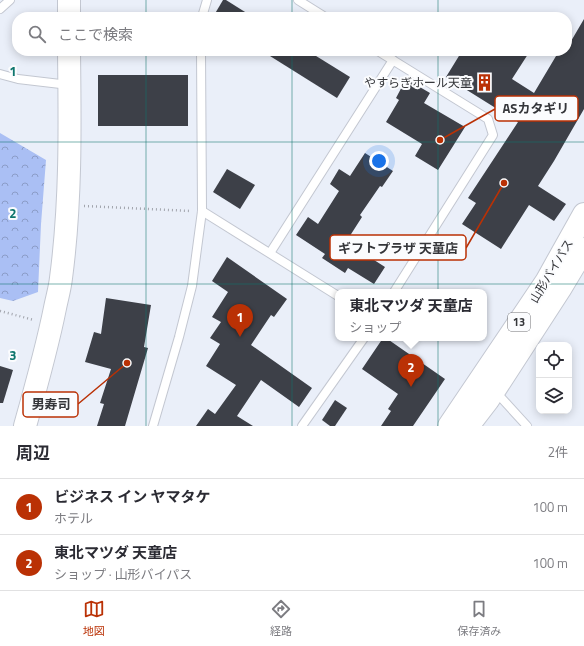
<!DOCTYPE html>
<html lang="ja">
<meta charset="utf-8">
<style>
:root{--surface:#fff;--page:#f2f2f3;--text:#2b2b33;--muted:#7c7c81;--line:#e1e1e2;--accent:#ba3105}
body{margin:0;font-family:"Titillium Web","Noto Sans JP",sans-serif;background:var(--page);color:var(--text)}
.controls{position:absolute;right:12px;bottom:12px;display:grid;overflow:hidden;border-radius:8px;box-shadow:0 2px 10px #0003}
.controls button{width:36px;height:36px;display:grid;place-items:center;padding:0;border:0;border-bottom:1px solid var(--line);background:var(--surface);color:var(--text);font:20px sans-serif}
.you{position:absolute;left:379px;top:161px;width:14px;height:14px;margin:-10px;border:3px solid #fff;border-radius:50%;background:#1a73e8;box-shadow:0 0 0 6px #1a73e833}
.badge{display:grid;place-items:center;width:26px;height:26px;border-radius:50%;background:var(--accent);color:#fff;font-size:13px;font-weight:700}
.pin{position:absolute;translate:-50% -33px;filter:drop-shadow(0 1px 2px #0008)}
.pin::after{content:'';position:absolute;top:21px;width:14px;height:12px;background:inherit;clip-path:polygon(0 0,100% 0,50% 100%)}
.popup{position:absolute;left:335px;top:289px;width:152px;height:52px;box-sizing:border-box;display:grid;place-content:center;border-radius:8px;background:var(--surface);filter:drop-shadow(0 1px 3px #0005);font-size:13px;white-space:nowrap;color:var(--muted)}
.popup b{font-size:15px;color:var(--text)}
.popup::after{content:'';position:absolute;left:50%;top:100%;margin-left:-8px;border:8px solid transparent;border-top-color:var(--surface)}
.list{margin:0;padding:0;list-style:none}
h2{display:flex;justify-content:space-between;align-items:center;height:52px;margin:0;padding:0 16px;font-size:17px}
h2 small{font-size:13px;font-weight:400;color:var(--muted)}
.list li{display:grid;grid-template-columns:26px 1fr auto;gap:12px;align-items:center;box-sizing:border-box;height:56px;padding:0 16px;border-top:1px solid var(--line)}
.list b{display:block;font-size:15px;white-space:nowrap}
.list p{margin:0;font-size:13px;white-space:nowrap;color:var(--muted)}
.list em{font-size:13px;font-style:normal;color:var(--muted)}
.icon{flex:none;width:22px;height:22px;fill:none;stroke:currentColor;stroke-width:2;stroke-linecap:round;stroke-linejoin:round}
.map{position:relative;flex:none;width:584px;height:426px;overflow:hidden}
.search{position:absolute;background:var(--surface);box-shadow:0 2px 10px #0003;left:12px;right:12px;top:12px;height:44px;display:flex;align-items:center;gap:10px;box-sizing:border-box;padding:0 14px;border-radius:16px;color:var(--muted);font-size:15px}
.sheet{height:164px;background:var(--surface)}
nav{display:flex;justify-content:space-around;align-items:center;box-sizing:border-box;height:56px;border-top:1px solid var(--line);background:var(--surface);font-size:11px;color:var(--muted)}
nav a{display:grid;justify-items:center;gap:2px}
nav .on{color:var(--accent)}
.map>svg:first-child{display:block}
</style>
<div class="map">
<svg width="584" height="426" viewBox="0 0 584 426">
<defs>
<pattern id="forest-crowns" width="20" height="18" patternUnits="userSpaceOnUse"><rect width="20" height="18" fill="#aabff4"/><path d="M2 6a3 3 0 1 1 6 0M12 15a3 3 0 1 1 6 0" fill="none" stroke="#8b9cc7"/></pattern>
</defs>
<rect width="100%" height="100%" fill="#eaeff9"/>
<polygon fill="url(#forest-crowns)" points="0,133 46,160 41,224 38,292 13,301 0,298"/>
<g fill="#3d4048">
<polygon points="223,0 226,0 253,17 213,17"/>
<polygon points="584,19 584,109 554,161 538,186 566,204 554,221 529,205 501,249 462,224 476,203 468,198 518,122 446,77 462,51 530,51 512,79 534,93 559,51 567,51 567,48"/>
<polygon points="262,51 308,51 350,77 337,98"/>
<rect x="98" y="75" width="90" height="51"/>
<polygon points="406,79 430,93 424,103 465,127 438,170 415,156 422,144 386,122 399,100 396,98"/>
<polygon points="365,153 393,171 382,187 380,186 360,215 362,217 346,242 385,267 374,284 348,268 345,273 322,258 325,254 296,235 308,217 318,224 339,191 330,184 339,169 350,176"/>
<polygon points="227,169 255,185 240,209 213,192"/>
<polygon points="227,257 287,299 274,317 271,315 251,345 312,388 299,407 261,380 237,416 253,426 196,426 208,409 215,414 236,385 206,366 220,344 210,338 221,322 212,317 228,292 212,281"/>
<polygon points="106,298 151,305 144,347 148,348 125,426 97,426 104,404 100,403 111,369 85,362 94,332 101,334"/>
<polygon points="383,338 386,338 445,379 413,426 381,426 391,411 388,409 398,394 362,369"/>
<polygon points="0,366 13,370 3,403 0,403"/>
<polygon points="335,400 347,408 335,426 330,426 322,420"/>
</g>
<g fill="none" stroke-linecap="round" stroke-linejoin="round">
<defs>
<g id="lane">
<polyline points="298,0 325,17"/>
<polyline points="0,9 10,0"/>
<polyline points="202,17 207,0"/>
<polyline points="378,51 488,119 493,135 394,292"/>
<polyline points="0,74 18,79 69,85"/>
<polyline points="202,211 338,296"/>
<polyline points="270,253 393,60"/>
<polyline points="495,391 527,426"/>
<polyline points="153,426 179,337 192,286 202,211 201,51"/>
<polyline points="302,426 364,338"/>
</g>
<g id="secondary">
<polyline points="69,0 69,17"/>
<path d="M25 426C36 387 47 348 55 308 57 298 60 288 61 278 71 203 70 127 69 51"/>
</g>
<g id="highway">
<polyline points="449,426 546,282 584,214"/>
<polyline points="468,426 488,400 560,289 584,249"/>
</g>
</defs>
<use href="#lane" stroke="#c3c7d1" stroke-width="10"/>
<use href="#secondary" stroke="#c3c7d1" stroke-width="24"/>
<use href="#highway" stroke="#c3c7d1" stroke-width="24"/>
<g stroke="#a1a4ac" stroke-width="2.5" stroke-dasharray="1 3" stroke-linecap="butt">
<polyline points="84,206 191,211"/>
<polyline points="0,311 34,320"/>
</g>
<use href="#lane" stroke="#fff" stroke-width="8"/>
<use href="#secondary" stroke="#fff" stroke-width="22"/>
<use href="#highway" stroke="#fff" stroke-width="22"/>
</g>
<path fill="none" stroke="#0f766e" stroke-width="1" stroke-opacity="0.55" d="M146 0V17M292 0V17M438 0V17M146 51V426M292 51V426M438 51V426M0 142H584M0 284H584"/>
<defs>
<symbol id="building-bare" viewBox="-9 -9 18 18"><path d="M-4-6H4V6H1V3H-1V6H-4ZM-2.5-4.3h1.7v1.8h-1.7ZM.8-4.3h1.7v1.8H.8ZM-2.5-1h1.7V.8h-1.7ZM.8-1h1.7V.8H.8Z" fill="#ba3105" stroke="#fbfcfe" stroke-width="2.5" paint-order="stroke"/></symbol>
</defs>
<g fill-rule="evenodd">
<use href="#building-bare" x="472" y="70" width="25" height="25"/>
</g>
<g text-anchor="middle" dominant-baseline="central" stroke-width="4" stroke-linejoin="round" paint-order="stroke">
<rect fill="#fbfcfe" stroke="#707175" stroke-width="1" x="508" y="313" width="22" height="18" rx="3"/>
<g font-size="11" font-weight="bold" fill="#35363a">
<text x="519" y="322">13</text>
</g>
<g font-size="12" fill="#35363a" stroke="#fbfcfe" text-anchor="end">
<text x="472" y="82">やすらぎホール天童</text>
</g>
<g font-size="12" fill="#35363a" stroke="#fbfcfe">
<text transform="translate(551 271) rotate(-59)">山形バイパス</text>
</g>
</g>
<g font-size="13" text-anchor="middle" font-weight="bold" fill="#0f766e" stroke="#fbfcfe" stroke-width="4" stroke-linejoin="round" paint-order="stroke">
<text x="13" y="76">1</text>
<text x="13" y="218">2</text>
<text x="13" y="360">3</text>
</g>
<path fill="none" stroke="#ba3105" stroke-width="1.5" d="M440 140L495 109M504 183L466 248M127 363L78 404"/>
<g fill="#ba3105" stroke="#fbfcfe" stroke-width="1.5">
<circle cx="440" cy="140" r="4"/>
<circle cx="504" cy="183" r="4"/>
<circle cx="127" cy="363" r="4"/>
</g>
<g fill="#fbfcfe" stroke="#ba3105" stroke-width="1.5">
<rect x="495" y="96" width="83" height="25" rx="4"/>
<rect x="330" y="235" width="136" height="25" rx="4"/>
<rect x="23" y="392" width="55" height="25" rx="4"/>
</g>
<g font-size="13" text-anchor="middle" font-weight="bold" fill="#35363a">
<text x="536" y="113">ASカタギリ</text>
<text x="398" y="253">ギフトプラザ 天童店</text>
<text x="51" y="409">男寿司</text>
</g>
</svg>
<div class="controls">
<button><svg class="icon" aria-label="locate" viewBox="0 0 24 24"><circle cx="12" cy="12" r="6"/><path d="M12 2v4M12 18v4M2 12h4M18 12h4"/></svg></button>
<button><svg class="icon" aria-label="layers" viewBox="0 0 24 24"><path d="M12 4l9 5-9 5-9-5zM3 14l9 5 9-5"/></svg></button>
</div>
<div class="you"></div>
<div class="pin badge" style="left:240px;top:337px">1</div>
<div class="pin badge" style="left:411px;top:387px">2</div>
<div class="popup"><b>東北マツダ 天童店</b>ショップ</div>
<div class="search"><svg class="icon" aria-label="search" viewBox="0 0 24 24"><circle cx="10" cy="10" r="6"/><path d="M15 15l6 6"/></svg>ここで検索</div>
</div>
<section class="sheet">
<h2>周辺<small>2件</small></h2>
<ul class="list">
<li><span class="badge">1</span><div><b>ビジネス イン ヤマタケ</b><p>ホテル</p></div><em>100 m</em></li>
<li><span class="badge">2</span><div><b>東北マツダ 天童店</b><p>ショップ · 山形バイパス</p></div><em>100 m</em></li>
</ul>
</section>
<nav>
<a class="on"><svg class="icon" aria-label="map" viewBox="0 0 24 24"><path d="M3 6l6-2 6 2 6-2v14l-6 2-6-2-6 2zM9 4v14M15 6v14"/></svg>地図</a>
<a><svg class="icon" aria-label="directions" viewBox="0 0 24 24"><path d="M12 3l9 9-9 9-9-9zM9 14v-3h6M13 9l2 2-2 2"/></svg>経路</a>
<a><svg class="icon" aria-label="saved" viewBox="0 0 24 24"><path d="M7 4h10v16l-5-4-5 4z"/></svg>保存済み</a>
</nav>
